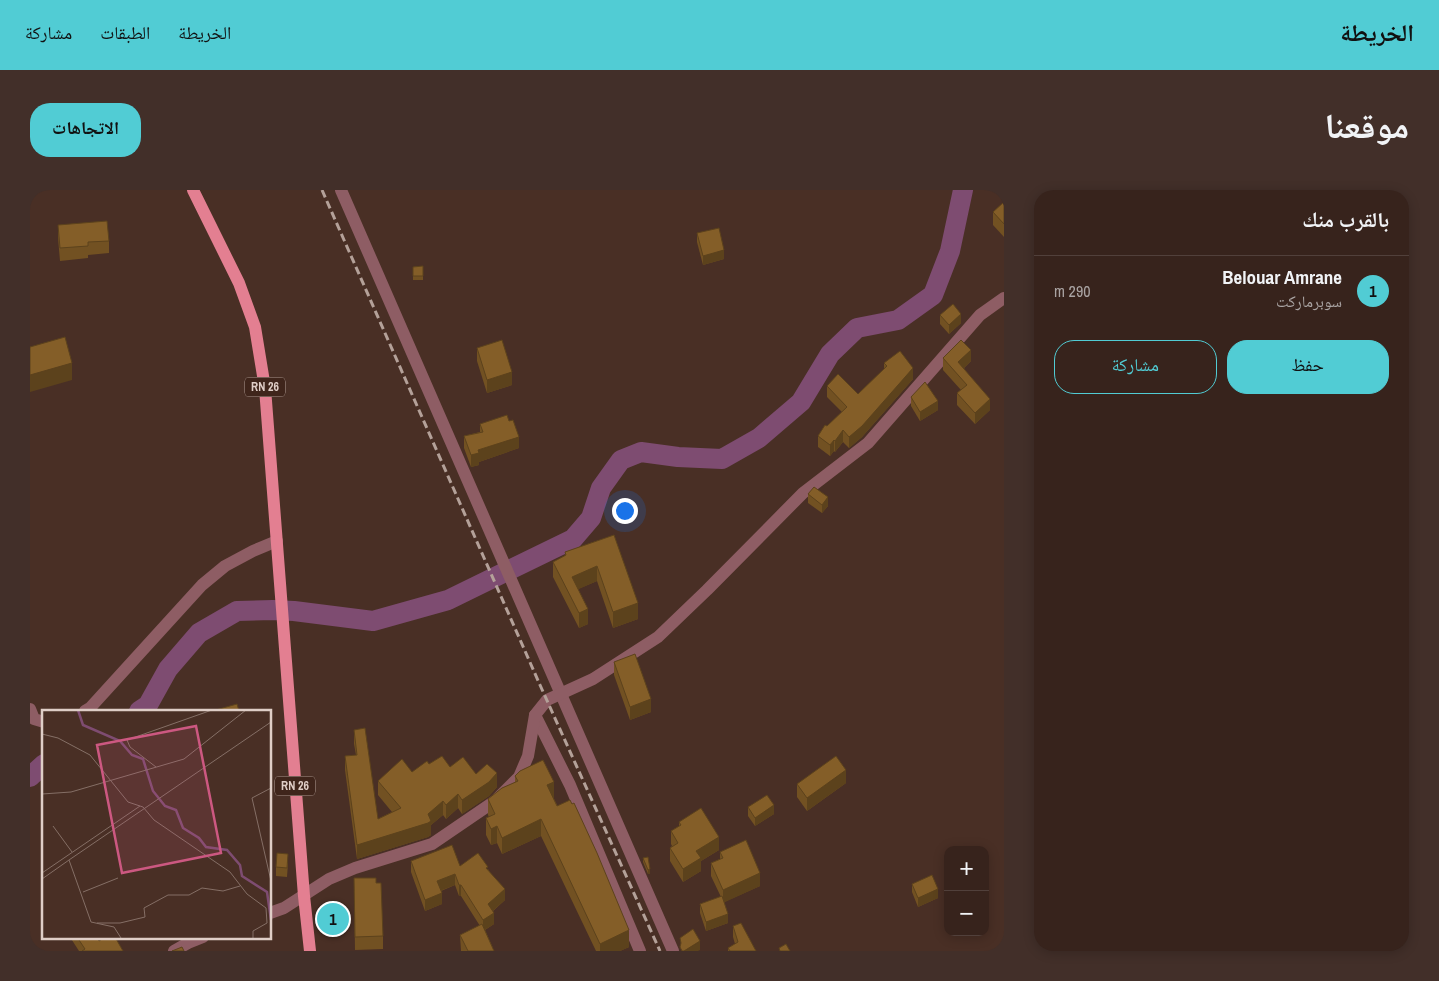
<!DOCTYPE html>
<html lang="ar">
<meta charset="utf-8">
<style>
:root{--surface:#37231c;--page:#422f29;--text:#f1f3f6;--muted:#aaa4a3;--line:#51403b;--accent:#51ccd4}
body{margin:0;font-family:"Archivo Narrow","Noto Naskh Arabic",sans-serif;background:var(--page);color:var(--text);direction:rtl}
.controls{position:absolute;right:15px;bottom:15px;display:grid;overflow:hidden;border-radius:10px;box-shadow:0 2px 12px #0003}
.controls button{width:45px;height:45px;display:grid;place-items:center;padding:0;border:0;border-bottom:1px solid var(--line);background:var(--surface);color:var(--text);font:25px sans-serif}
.you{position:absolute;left:594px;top:320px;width:18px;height:18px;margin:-12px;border:4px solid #fff;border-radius:50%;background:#1a73e8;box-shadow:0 0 0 8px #1a73e833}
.badge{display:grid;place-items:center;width:32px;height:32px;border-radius:50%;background:var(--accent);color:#111;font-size:16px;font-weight:700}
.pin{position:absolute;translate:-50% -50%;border:2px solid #fff;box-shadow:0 1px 5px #0006}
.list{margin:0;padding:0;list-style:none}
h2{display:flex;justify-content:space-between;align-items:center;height:65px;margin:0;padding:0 20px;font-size:21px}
h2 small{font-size:16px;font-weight:400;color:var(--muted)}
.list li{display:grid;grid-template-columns:32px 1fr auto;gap:15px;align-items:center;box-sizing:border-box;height:70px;padding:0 20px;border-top:1px solid var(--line)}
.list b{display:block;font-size:19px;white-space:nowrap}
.list p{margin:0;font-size:16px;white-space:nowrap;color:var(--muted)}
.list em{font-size:16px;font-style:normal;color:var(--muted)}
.actions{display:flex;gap:10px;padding:15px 20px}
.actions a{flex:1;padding:11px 0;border:1px solid var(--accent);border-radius:20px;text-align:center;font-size:18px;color:var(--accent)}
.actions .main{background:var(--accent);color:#111}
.map{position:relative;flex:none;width:974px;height:761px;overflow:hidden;direction:ltr;border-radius:20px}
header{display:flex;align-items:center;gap:30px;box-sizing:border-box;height:70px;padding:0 25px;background:var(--accent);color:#111}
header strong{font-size:24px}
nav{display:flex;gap:28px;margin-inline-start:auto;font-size:18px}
.intro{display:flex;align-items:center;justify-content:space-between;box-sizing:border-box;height:120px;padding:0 30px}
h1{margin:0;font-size:35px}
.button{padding:12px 22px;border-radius:20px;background:var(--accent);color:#111;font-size:18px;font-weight:700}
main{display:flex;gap:30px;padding:0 30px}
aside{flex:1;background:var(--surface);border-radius:20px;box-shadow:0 2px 12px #0003}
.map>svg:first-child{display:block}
</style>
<header>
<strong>الخريطة</strong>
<nav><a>الخريطة</a><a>الطبقات</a><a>مشاركة</a></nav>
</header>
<div class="intro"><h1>موقعنا</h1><a class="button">الاتجاهات</a></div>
<main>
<aside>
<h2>بالقرب منك<small></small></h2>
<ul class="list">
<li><span class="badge">1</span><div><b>Belouar Amrane</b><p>سوبرماركت</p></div><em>290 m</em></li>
</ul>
<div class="actions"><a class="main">حفظ</a><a>مشاركة</a></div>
</aside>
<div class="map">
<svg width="974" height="761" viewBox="0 0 974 761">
<rect width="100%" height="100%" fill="#492f25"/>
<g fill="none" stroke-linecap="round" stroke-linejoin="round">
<g stroke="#7e4c71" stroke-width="20">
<polyline points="109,521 118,515 138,479 169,443 207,421 243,420 264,421 343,431 418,410 543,349 561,328 571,298 591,270 611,262 648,267 692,269 729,248 771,212 800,164 827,138 868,130 903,105 920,61 933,0"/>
<polyline points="0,587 14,574"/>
</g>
<g stroke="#8e5d64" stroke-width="12">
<polyline points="311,0 643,761"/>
<polyline points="0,519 4,529 14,532"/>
<polyline points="55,521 60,518 172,395 195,376 223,361 247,351"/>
<polyline points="505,525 540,595 610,761"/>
<polyline points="240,723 254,718 299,689 325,678 402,654 465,611 489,587 498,566 505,525 517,510 563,489 628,447 677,400 773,303 838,253 950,125 974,108"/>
<polyline points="144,761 158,753 173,747"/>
</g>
<polyline stroke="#e37f91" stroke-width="12" points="163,0 209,93 225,137 235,198 274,706 280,761"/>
<polyline stroke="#b4a199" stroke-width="3" stroke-dasharray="8 4" stroke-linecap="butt" points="292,0 510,495 630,761"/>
</g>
<g fill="#725122">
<polygon points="974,12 974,47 963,35 963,22"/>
<polygon points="28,35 79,51 79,63 58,65 58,68 30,71 28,48"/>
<polygon points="667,43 694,69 673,75 667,52"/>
<polygon points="393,76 393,90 383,90 383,77"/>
<polygon points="910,125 931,133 919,144 910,134"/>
<polygon points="447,158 482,195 457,203 447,171"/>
<polygon points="913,168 941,171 934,178 960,220 945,234 927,215 927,203 931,200 913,180"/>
<polygon points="854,173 883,189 832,247 819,258 813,252 805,262 804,261 800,266 788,257 788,246 812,222 797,207 797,196 828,204 854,179"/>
<polygon points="881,207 908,220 890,231 881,216"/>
<polygon points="450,234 489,258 449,272 449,275 441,277 434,258 434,246 450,242"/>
<polygon points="778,304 798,316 792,323 778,313"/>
<polygon points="584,345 608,429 583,438 567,391 548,399 558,434 549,438 523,387 523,372 535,366 535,362"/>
<polygon points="584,472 621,522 600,530 584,485"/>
<polygon points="324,540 348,629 362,622 348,605 348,591 382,582 399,574 420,577 446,584 467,597 459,606 432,624 428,618 416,629 413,625 401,635 401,645 398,647 327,669 315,580 315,566 326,565 324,554"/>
<polygon points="485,586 524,609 599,757 590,761 566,761 511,646 472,664 467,653 461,655 456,645 456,628 459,627 458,625 458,609 485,592"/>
<polygon points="816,593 777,621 767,607 767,594"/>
<polygon points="718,617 744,624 725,636 718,626"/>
<polygon points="649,632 689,660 671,671 671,681 653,692 640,671 640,658 642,656 641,654 641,641 649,636"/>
<polygon points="690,662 730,696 694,712 698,733 676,741 670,723 670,714 691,707 681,686 681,673 690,669"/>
<polygon points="613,668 620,684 618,684 613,672"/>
<polygon points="381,671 458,679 475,710 463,721 464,734 455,740 464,761 431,761 430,745 450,736 431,706 429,706 425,695 411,701 412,714 395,721 381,682"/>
<polygon points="258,673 257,687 246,686 246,677"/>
<polygon points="346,693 353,746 353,759 325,760 324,701"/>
<polygon points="882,694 908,708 888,717 882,702"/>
<polygon points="703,736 726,761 698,761 698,758 705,754 703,747"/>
<polygon points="40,747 67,747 69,751 93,761 49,761"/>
</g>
<g fill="#5c421c">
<polygon points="694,60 694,69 673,75 673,66"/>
<polygon points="931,124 931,133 919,144 919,135"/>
<polygon points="941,160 941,171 928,184 928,172"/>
<polygon points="42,173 42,190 0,202 0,185"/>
<polygon points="883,178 883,189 832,247 819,258 819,247"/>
<polygon points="482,182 482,195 457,203 457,190"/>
<polygon points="960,209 960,220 945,234 945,223"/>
<polygon points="908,211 908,220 890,231 890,222"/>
<polygon points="813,240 813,252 805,262 805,251"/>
<polygon points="489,247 489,258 449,272 449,275 441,277 441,265 448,260"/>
<polygon points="804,250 804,261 800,266 800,255"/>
<polygon points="798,307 798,316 792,323 792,315"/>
<polygon points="567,376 567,391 542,402 542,387"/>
<polygon points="608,413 608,429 583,438 583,422"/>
<polygon points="558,419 558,434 549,438 549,423"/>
<polygon points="621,509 621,522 600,530 600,517"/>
<polygon points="816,580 816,593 777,621 777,608"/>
<polygon points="467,583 467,597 459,606 432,624 432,610"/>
<polygon points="524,592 524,609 517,612 517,595"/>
<polygon points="428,604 428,618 416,629 416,615"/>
<polygon points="413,611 413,625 401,635 401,645 398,647 327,669 327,655 398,624"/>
<polygon points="744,615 744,624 725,636 725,628"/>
<polygon points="511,629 511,646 472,664 472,648"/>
<polygon points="467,636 467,653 461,655 461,639"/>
<polygon points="689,647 689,660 671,671 671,681 653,692 653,679 666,661"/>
<polygon points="620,679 620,684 618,684 618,680"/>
<polygon points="730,683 730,696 693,713 693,700"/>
<polygon points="425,684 425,695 407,702 407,691"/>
<rect x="429" y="695" width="2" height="11"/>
<polygon points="475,699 475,710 458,725 458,714"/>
<polygon points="908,699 908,708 888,717 888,708"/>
<polygon points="412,703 412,714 395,721 395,710"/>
<polygon points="464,723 464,734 453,741 453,730"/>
<polygon points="698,724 698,733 676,741 676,732"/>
<polygon points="599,740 599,757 590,761 570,761 570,754"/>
<polygon points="670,751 670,760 668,761 654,761"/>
</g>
<g fill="#845e28" stroke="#5c421c">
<polygon points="974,12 974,34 963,22"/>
<polygon points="77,31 79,51 58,52 58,56 30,58 28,35"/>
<polygon points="689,38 694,60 673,66 667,43"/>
<polygon points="393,76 393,86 383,86 383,77"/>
<polygon points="923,114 931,124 919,135 910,125"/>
<polygon points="35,147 42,173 0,185 0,157"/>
<polygon points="472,150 482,182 457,190 447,158"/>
<polygon points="931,150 941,160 928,172 960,209 945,223 927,203 937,195 913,168"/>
<polygon points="870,161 883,178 832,236 819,247 813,240 805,251 804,250 800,255 788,246 795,235 797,236 817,217 797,196 808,184 828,204 857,176 854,173"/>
<polygon points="895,192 908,211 890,222 881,207"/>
<polygon points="477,225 479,231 483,230 489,247 448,260 449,263 441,265 434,246 453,242 450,234"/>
<polygon points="784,297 798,307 792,315 778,304"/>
<polygon points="584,345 608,413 583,422 567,376 542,387 558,419 549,423 523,372 536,365 535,362"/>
<polygon points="605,464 621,509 600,517 584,472"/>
<polygon points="207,514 209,521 182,521"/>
<polygon points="335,538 348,629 371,618 348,591 372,569 382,582 397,571 399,574 412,566 420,577 433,567 446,584 457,574 467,583 459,592 432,610 428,604 416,615 413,611 398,624 401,631 398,633 327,655 315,566 327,565 324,540"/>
<polygon points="806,566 816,580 777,608 767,594"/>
<polygon points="513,570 524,592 517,595 527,616 540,610 542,614 544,613 567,663 599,740 570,754 511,629 472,648 467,636 461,639 456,628 465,624 458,609 472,598 488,591 485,586 490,581"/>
<polygon points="737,605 744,615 725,628 718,617"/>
<polygon points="671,618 689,647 666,661 671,668 653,679 640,658 648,653 641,641 651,635 649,632"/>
<polygon points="716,650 730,683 693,700 681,673 693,668 690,662"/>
<polygon points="422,655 430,676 448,663 458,677 456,678 475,699 458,714 464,723 453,730 431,695 429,695 425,684 407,691 412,703 395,710 381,671"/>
<polygon points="247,663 258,664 257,678 246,677"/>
<polygon points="618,667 620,679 618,680 613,668"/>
<polygon points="902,685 908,699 888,708 882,694"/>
<polygon points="324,688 346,688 346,693 351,693 353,746 325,747"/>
<polygon points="692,706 698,724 676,732 670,714"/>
<polygon points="711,733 726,761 700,761 698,758 708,752 703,736"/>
<polygon points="452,734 464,761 438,761 430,745"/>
<polygon points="663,739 670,751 654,761 652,761 650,757 651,753 650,748"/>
<polygon points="47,747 67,747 69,751 75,747 85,747 93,761 52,761 55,759"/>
<polygon points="756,754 760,761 750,761 749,758"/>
<polygon points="152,757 154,761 142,761"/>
</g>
<g text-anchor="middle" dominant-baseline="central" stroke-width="4" stroke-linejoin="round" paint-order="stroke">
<g fill="#3f251b" stroke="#af9b93" stroke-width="1">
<rect x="215" y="187.5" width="40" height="19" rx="4"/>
<rect x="245" y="586.5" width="40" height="19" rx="4"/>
</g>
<g font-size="12" font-weight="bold" fill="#dfcec7">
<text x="235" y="197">RN 26</text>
<text x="265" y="596">RN 26</text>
</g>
</g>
<g transform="translate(12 520)">
<rect width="229" height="229" fill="#492f25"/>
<path fill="none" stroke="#7e4c71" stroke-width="2.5" d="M36 0 41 15 78 31 90 45 101 49 111 81 123 96 134 100 141 118 157 128 164 137 185 140 198 155 200 166 225 182 229 210"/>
<path fill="none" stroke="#856f66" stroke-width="1" d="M0 24 16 28 48 45 86 92 101 97 112 110 188 162 205 184 224 198 225 213 211 221V228M114 57 88 37 85 30 170 0M229 78 210 88 229 171M0 84 29 82 142 49 204 0M11 116 30 142M0 163 98 96M0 169 27 150M41 182 76 168M55 213H78L103 207 102 198 126 185H147L160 178 181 181 198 176M79 228 72 217 49 212 27 150 229 12"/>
<path fill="#cc5881" fill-opacity="0.15" stroke="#cc5881" stroke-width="2.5" d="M154 16 179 143 80 163 55 35Z"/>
<rect width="229" height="229" fill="none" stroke="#dfcec7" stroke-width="2.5"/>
</g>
</svg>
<div class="controls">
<button>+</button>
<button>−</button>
</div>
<div class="you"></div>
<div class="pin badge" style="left:303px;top:729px">1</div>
</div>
</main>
